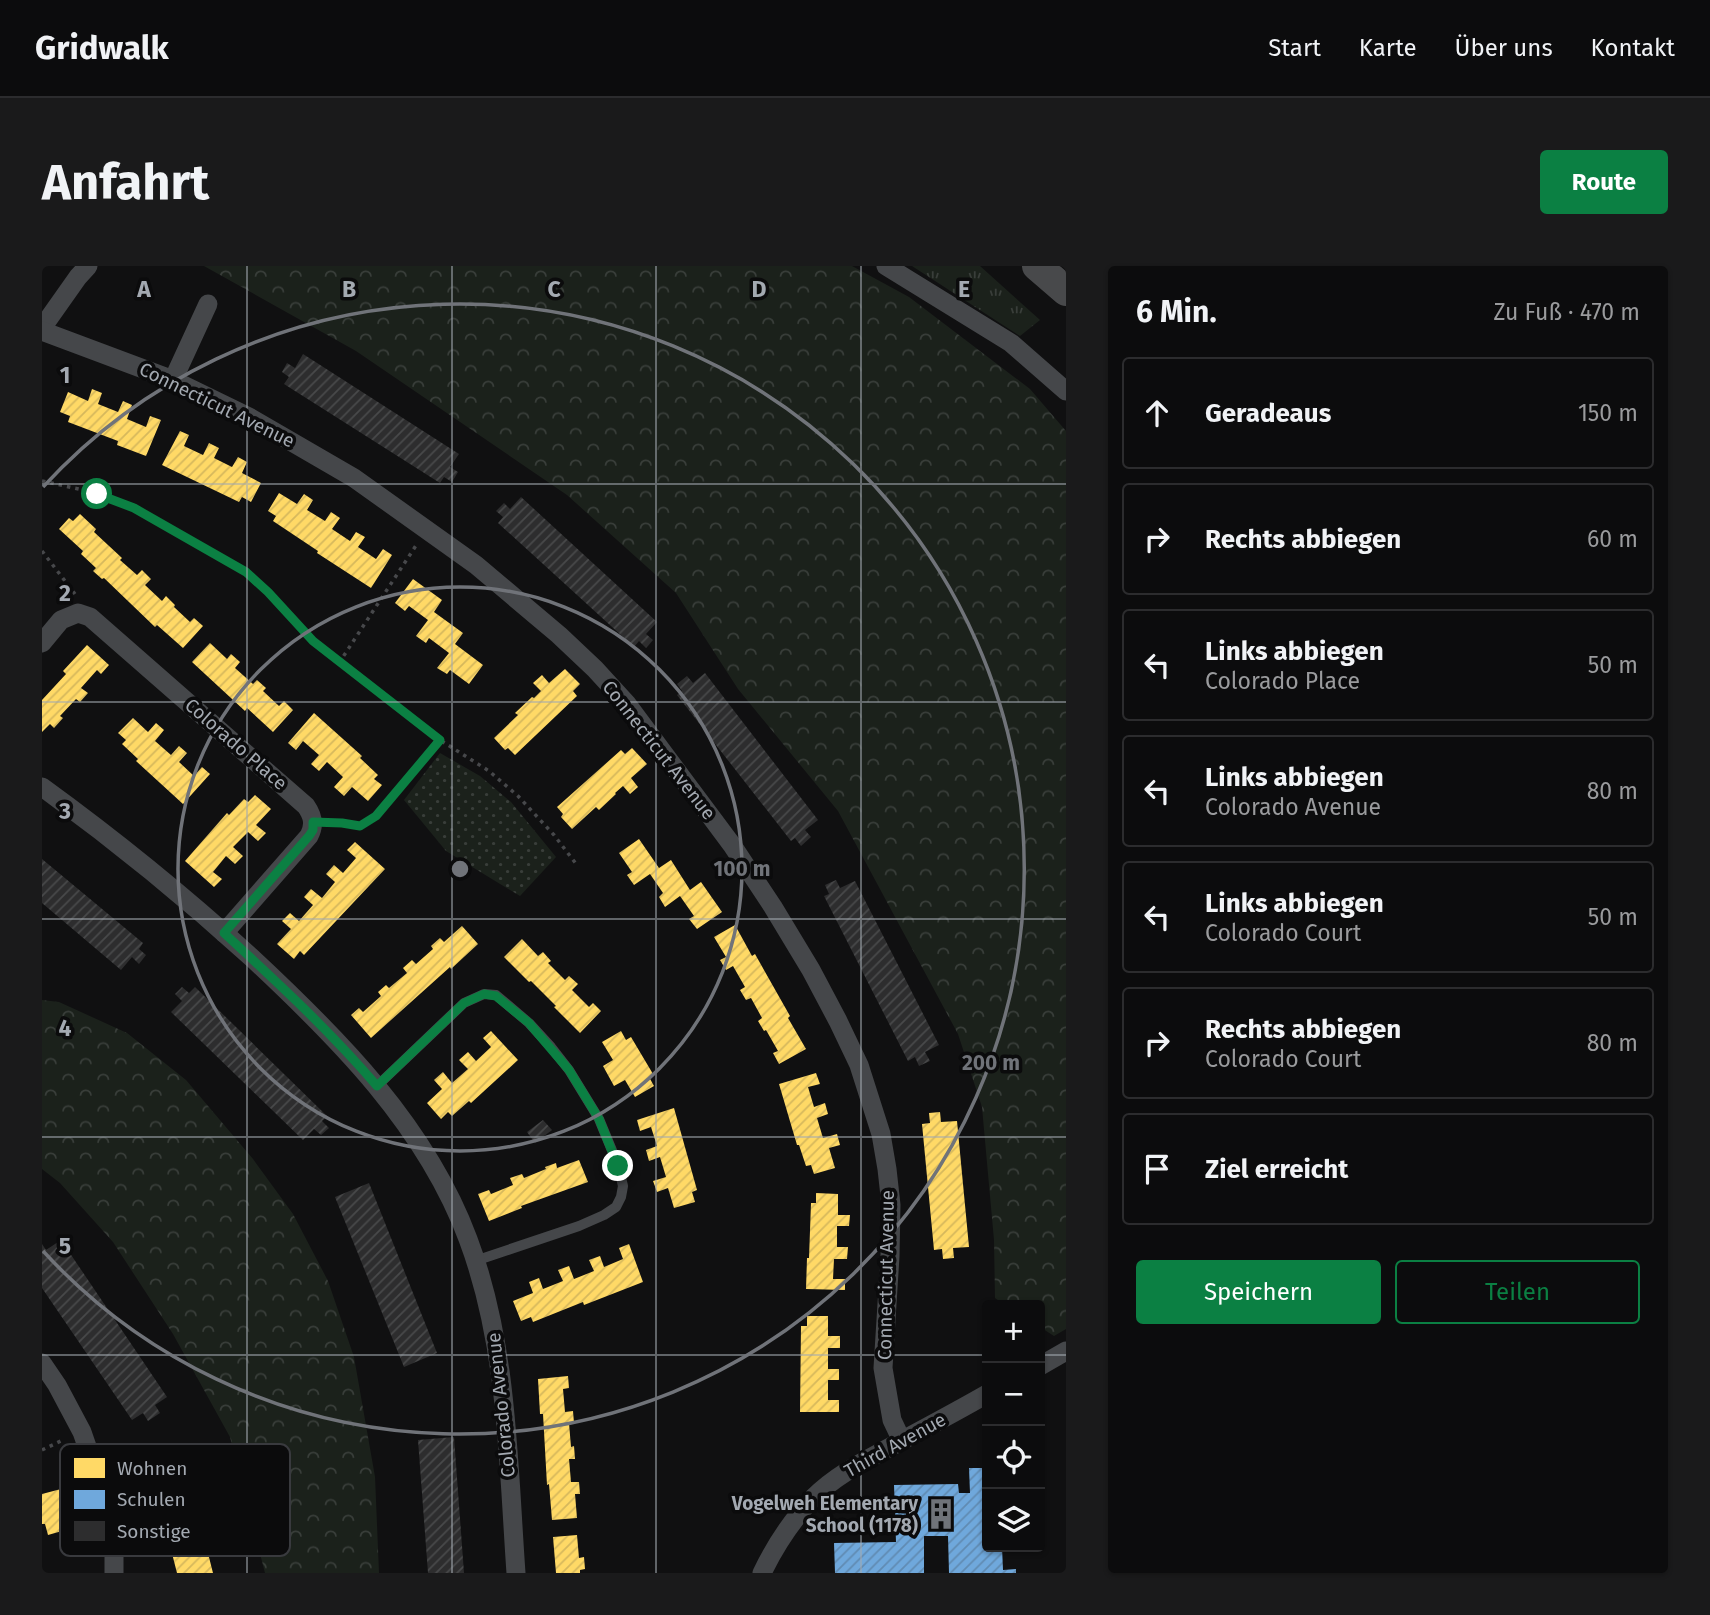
<!DOCTYPE html>
<html lang="de">
<meta charset="utf-8">
<style>
:root{--surface:#0c0c0d;--page:#1a1a1b;--text:#f1f3f6;--muted:#9a9b9d;--line:#2c2c2e;--accent:#0b8043}
body{margin:0;font-family:"Fira Sans",sans-serif;background:var(--page);color:var(--text)}
.controls{position:absolute;right:21px;bottom:21px;display:grid;overflow:hidden;border-radius:7px;box-shadow:0 2px 5px #0004}
.controls button{width:63px;height:63px;display:grid;place-items:center;padding:0;border:0;border-bottom:2px solid var(--line);background:var(--surface);color:var(--text);font:35px sans-serif}
.stop{position:absolute;width:21px;height:21px;margin:-16px;border:5px solid #0b8043;border-radius:50%;background:#fff}
.stop.end{background:#0b8043;border-color:#fff;box-shadow:0 2px 7px #0008}
.list{margin:0;padding:0;list-style:none}
h2{display:flex;justify-content:space-between;align-items:center;height:91px;margin:0;padding:0 28px;font-size:30px}
h2 small{font-size:23px;font-weight:400;color:var(--muted)}
.list li{display:grid;grid-template-columns:46px 1fr auto;gap:21px;align-items:center;box-sizing:border-box;height:112px;margin:0 14px 14px;padding:0 14px;border:2px solid var(--line);border-radius:7px}
.list b{display:block;font-size:26px;white-space:nowrap}
.list p{margin:0;font-size:23px;white-space:nowrap;color:var(--muted)}
.list em{font-size:23px;font-style:normal;color:var(--muted)}
.actions{display:flex;gap:14px;padding:21px 28px}
.actions a{flex:1;padding:16px 0;border:2px solid var(--accent);border-radius:7px;text-align:center;font-size:24px;color:var(--accent)}
.actions .main{background:var(--accent);color:#fff}
.icon{flex:none;width:38px;height:38px;fill:none;stroke:currentColor;stroke-width:2;stroke-linecap:round;stroke-linejoin:round}
.map{position:relative;flex:none;width:1024px;height:1307px;overflow:hidden;border-radius:7px}
header{display:flex;align-items:center;gap:42px;box-sizing:border-box;height:98px;padding:0 35px;background:var(--surface);border-bottom:2px solid var(--line)}
header strong{font-size:33px}
nav{display:flex;gap:38px;margin-inline-start:auto;font-size:24px}
.intro{display:flex;align-items:center;justify-content:space-between;box-sizing:border-box;height:168px;padding:0 42px}
h1{margin:0;font-size:49px}
.button{padding:18px 32px;border-radius:7px;background:var(--accent);color:#fff;font-size:24px;font-weight:700}
main{display:flex;gap:42px;padding:0 42px}
aside{flex:1;background:var(--surface);border-radius:7px;box-shadow:0 2px 5px #0004}
.map>svg:first-child{display:block}
</style>
<header>
<strong>Gridwalk</strong>
<nav><a>Start</a><a>Karte</a><a>Über uns</a><a>Kontakt</a></nav>
</header>
<div class="intro"><h1>Anfahrt</h1><a class="button">Route</a></div>
<main>
<div class="map">
<svg width="1024" height="1307" viewBox="0 0 1024 1307">
<defs>
<pattern id="grass-tufts" width="24" height="20" patternUnits="userSpaceOnUse" patternTransform="scale(1.75)"><rect width="24" height="20" fill="#1b211b"/><path d="M3 7l-1-3M5 7V3M7 7l1-3M15 17l-1-3M17 17v-4M19 17l1-3" fill="none" stroke="#393e3a"/></pattern>
<pattern id="forest-crowns" width="20" height="18" patternUnits="userSpaceOnUse" patternTransform="scale(1.75)"><rect width="20" height="18" fill="#1b211b"/><path d="M2 6a3 3 0 1 1 6 0M12 15a3 3 0 1 1 6 0" fill="none" stroke="#393e3a"/></pattern>
<pattern id="park-dots" width="8" height="8" patternUnits="userSpaceOnUse" patternTransform="scale(1.75)"><rect width="8" height="8" fill="#1b211b"/><path d="M2 2h.1M6 6h.1" fill="none" stroke="#393e3a" stroke-width="1.8" stroke-linecap="round"/></pattern>
<pattern id="homes-hatch" width="6" height="6" patternUnits="userSpaceOnUse" patternTransform="scale(1.75)"><rect width="6" height="6" fill="#ffd966"/><path d="M-1 1l2-2M0 6l6-6M5 7l2-2" fill="none" stroke="#d6b85c"/></pattern>
<pattern id="schools-hatch" width="6" height="6" patternUnits="userSpaceOnUse" patternTransform="scale(1.75)"><rect width="6" height="6" fill="#6fa8dc"/><path d="M-1 1l2-2M0 6l6-6M5 7l2-2" fill="none" stroke="#608bb2"/></pattern>
<pattern id="building-hatch" width="6" height="6" patternUnits="userSpaceOnUse" patternTransform="scale(1.75)"><rect width="6" height="6" fill="#2d2d2e"/><path d="M-1 1l2-2M0 6l6-6M5 7l2-2" fill="none" stroke="#48494a"/></pattern>
</defs>
<rect width="100%" height="100%" fill="#101011"/>
<polygon fill="url(#grass-tufts)" points="870,0 938,0 998,54 978,70"/>
<g fill="url(#forest-crowns)">
<polygon points="162,0 810,0 867,31 988,123 1024,165 1024,1063 1012,1070 998,1061 998,1039 963,1039 953,1032 952,974 940,841 916,768 796,545 696,423 634,327 525,229 314,85"/>
<polygon points="0,734 17,736 85,767 144,814 211,893 251,948 286,1015 312,1091 333,1211 337,1307 223,1307 188,1171 131,1068 71,976 18,917 0,903"/>
</g>
<polygon fill="url(#park-dots)" points="398,487 438,510 469,536 514,591 478,630 404,585 362,534"/>
<g fill="url(#homes-hatch)">
<polygon points="50,123 60,127 56,138 76,146 81,135 90,139 85,153 104,161 108,150 119,154 104,190 75,179 76,175 26,156 28,150 18,146 26,126 46,135"/>
<polygon points="138,165 147,169 142,180 161,189 167,177 177,182 172,192 190,201 196,191 205,196 200,207 219,217 209,236 200,231 197,236 120,199"/>
<polygon points="237,227 255,238 262,228 271,234 265,244 283,255 289,246 298,252 290,263 308,275 314,266 323,271 316,281 334,293 341,283 350,289 329,322 275,287 276,285 231,255 234,250 226,245"/>
<polygon points="38,248 54,263 52,266 80,292 78,294 95,309 100,304 109,313 103,319 120,335 124,330 133,339 132,341 148,356 152,352 161,360 141,382 115,359 113,361 62,312 60,313 51,305 54,302 39,288 41,285 17,263 27,252 31,255"/>
<polygon points="371,313 400,334 392,346 421,367 413,378 441,399 427,418 408,404 405,408 395,402 407,387 387,372 384,377 374,370 386,354 367,340 363,345 353,337"/>
<polygon points="168,377 185,393 189,388 198,396 193,402 211,418 215,414 224,422 221,425 237,440 242,435 251,444 231,466 205,442 203,445 150,396"/>
<polygon points="45,379 67,399 59,408 55,404 39,422 46,427 38,436 34,433 18,450 21,452 12,462 8,458 0,466 0,434 24,408 21,405"/>
<polygon points="523,403 538,418 531,425 535,430 473,489 466,482 463,484 452,472 476,449 473,447 490,431 492,432 499,425 491,417 500,409 507,417"/>
<polygon points="272,447 320,490 318,492 336,509 332,513 340,519 326,535 310,521 302,530 292,521 301,511 285,496 277,505 269,498 277,489 261,475 254,484 246,477"/>
<polygon points="91,452 106,466 114,457 122,464 113,475 129,489 137,480 145,487 137,496 152,510 160,501 168,508 141,538 94,495 96,493 80,478 84,474 76,467"/>
<polygon points="590,482 605,498 589,512 596,521 588,528 581,520 573,527 574,528 557,544 554,541 530,563 519,551 521,548 515,541 579,484 583,488"/>
<polygon points="213,529 229,543 214,559 224,567 216,575 206,566 191,581 201,590 193,598 184,590 171,606 180,613 172,621 143,595 185,547 187,549 202,533 206,536"/>
<polygon points="597,573 617,602 629,594 648,624 659,616 680,646 655,663 647,653 652,650 638,630 623,641 617,631 621,627 608,608 592,619 585,609 590,606 577,587"/>
<polygon points="313,576 343,603 262,689 258,685 252,693 235,678 249,663 240,655 248,647 257,655 271,639 262,631 269,623 280,632 293,616 284,608 292,599 301,607 314,592 305,584"/>
<polygon points="693,659 710,690 713,688 748,750 746,752 764,783 737,798 731,787 736,785 724,764 722,765 716,755 720,752 709,732 704,734 698,724 703,721 691,700 684,704 678,694 684,691 672,671"/>
<polygon points="420,660 436,678 409,703 408,701 329,772 309,749 317,742 321,746 339,730 336,726 344,719 347,722 365,707 361,702 370,694 374,698 391,683 389,680 398,672 402,676"/>
<polygon points="480,673 496,690 501,686 509,695 506,697 523,714 527,710 536,718 530,724 547,741 551,737 559,745 538,767 512,741 514,740 489,715 487,716 462,691"/>
<polygon points="449,765 476,794 429,837 427,835 410,850 406,846 399,853 385,837 400,823 392,814 401,806 410,817 426,803 417,794 426,786 434,795 449,781 441,772"/>
<polygon points="579,765 584,774 589,771 611,808 607,811 612,820 593,831 583,814 572,820 561,800 571,794 560,776"/>
<polygon points="774,807 778,818 766,821 772,841 783,837 786,848 775,852 781,872 795,868 798,879 787,882 793,902 772,908 769,899 764,900 757,879 755,879 737,818"/>
<polygon points="632,842 655,924 650,926 653,936 632,942 626,922 615,926 611,915 624,911 618,891 607,895 604,884 615,880 609,861 598,865 595,854"/>
<polygon points="898,846 899,856 915,855 927,981 911,982 912,992 901,993 900,983 892,984 880,858 888,857 887,847"/>
<polygon points="537,894 546,916 479,940 480,942 447,955 436,928 447,924 449,928 471,919 468,912 480,908 482,912 504,903 503,901 514,897 515,902"/>
<polygon points="774,927 796,928 796,949 808,949 807,960 795,960 795,981 806,981 805,993 792,993 791,1013 803,1013 803,1024 764,1023 765,992 767,992 769,937 774,937"/>
<polygon points="587,978 601,1016 542,1039 541,1036 491,1056 489,1051 479,1055 471,1035 491,1027 487,1016 497,1012 501,1023 521,1015 516,1004 527,1000 532,1013 552,1005 547,994 558,990 562,1001 581,993 577,982"/>
<polygon points="765,1050 786,1050 786,1070 798,1070 798,1082 786,1082 786,1103 797,1103 797,1114 786,1114 786,1134 797,1134 797,1146 758,1146 759,1060 765,1060"/>
<polygon points="526,1110 527,1122 521,1123 523,1146 531,1145 532,1157 527,1157 529,1181 532,1180 533,1193 527,1193 529,1216 537,1216 538,1228 533,1228 535,1252 510,1254 507,1218 505,1219 501,1148 498,1148 496,1113"/>
<polygon points="129,1207 131,1216 147,1212 171,1307 135,1307 113,1221 122,1218 119,1209"/>
<polygon points="38,1218 45,1247 24,1253 27,1263 6,1269 3,1258 0,1258 0,1228"/>
<polygon points="535,1269 537,1292 542,1291 543,1303 538,1304 538,1307 514,1307 511,1271"/>
</g>
<polygon fill="url(#schools-hatch)" points="927,1202 945,1202 945,1281 960,1281 961,1304 974,1303 974,1307 907,1307 906,1270 882,1270 882,1307 793,1307 792,1277 854,1276 852,1219 916,1218 917,1227 928,1227"/>
<g fill="url(#building-hatch)">
<polygon points="261,88 417,188 408,201 416,206 410,216 402,211 398,217 242,118 247,111 240,106 245,97 253,102"/>
<polygon points="479,231 615,356 604,368 611,374 604,382 597,375 592,381 456,257 461,251 454,245 462,237 468,243"/>
<polygon points="663,407 776,554 763,564 769,571 759,580 753,572 749,575 635,429 640,425 635,418 645,410 651,417"/>
<polygon points="0,593 101,677 97,683 104,689 97,698 90,691 79,704 0,637"/>
<polygon points="794,614 798,622 813,615 897,779 883,786 888,795 877,800 873,791 866,795 782,630 787,628 783,619"/>
<polygon points="140,721 147,727 153,721 285,850 280,855 287,862 279,869 272,863 261,874 129,746 140,735 133,728"/>
<polygon points="501,854 510,864 493,877 485,866"/>
<polygon points="327,917 395,1087 362,1101 293,931"/>
<polygon points="19,974 125,1131 113,1139 118,1147 106,1155 101,1147 90,1154 0,1022 0,978 4,984"/>
<polygon points="412,1171 422,1307 386,1307 376,1174"/>
</g>
<g fill="none" stroke-linecap="round" stroke-linejoin="round">
<g stroke="#47484b" stroke-width="3.5" stroke-dasharray="3.5 5" stroke-linecap="butt">
<polyline points="0,215 55,227 92,242 204,306 226,326 271,375 297,397 398,474 447,505 476,530 512,569 535,599"/>
<polyline points="0,285 33,328"/>
<polyline points="297,397 375,278"/>
<polyline points="288,557 319,560 334,550 398,474"/>
<polyline points="0,1184 23,1173"/>
</g>
<polyline stroke="#45474a" stroke-width="10" points="335,820 422,737 442,728 454,729 487,757 509,781 527,804 557,853 576,899 581,920 579,931 574,941 562,949 537,960 433,995"/>
<g stroke="#45474a" stroke-width="19">
<polyline points="844,0 969,77 1024,125"/>
<polyline points="0,62 36,11 46,0"/>
<polyline points="0,65 131,114 207,151 312,212 434,299 517,369 553,403 585,438 690,579 731,641 769,704 796,755 817,799 839,868 845,903 849,939 848,990 841,1102 850,1154 860,1175"/>
<polyline points="131,114 166,38"/>
<path d="M0 377 19 354 36 347 48 351 264 540C271 550 273 559 267 570L182 667"/>
<path d="M0 521C73 574 142 630 209 691 296 772 384 860 426 973 466 1079 466 1196 474 1307"/>
<polyline points="0,1097 15,1119 40,1166 57,1215 72,1276 72,1307"/>
<polyline points="998,1100 1024,1085"/>
<path d="M720 1307C733 1280 750 1254 771 1232 797 1206 829 1192 861 1174 889 1159 917 1144 945 1128"/>
</g>
<polyline stroke="#48494b" stroke-width="30" points="995,0 1024,25"/>
</g>
<g fill="none" stroke-linecap="round" stroke-linejoin="round">
<path stroke="#0b8043" stroke-width="9" d="M55 228 92 242 204 306 226 326 271 375 398 474 334 550 318 560 300 557 271 556V564L267 570 182 667C235 716 288 765 335 820L422 737 442 728 454 730 487 757 527 804 557 853 576 900"/>
</g>
<path fill="none" stroke="#a3a9b1" stroke-width="2" stroke-opacity="0.55" d="M205 0V1307M410 0V1307M614 0V1307M819 0V1307M0 218H1024M0 436H1024M0 653H1024M0 871H1024M0 1089H945M998 1089H1024"/>
<g fill="none" stroke="#707379" stroke-width="3.5">
<circle cx="418" cy="603" r="282"/>
<path d="M1 221A565 565 0 1 1 1 985"/>
</g>
<defs>
<symbol id="building-bare" viewBox="-9 -9 18 18"><path d="M-4-6H4V6H1V3H-1V6H-4ZM-2.5-4.3h1.7v1.8h-1.7ZM.8-4.3h1.7v1.8H.8ZM-2.5-1h1.7V.8h-1.7ZM.8-1h1.7V.8H.8Z" fill="#707379" stroke="#0b0b0c" stroke-width="2.5" paint-order="stroke"/></symbol>
</defs>
<g fill-rule="evenodd">
<use href="#building-bare" x="877" y="1226" width="44" height="44"/>
</g>
<g text-anchor="middle" dominant-baseline="central" stroke-width="7" stroke-linejoin="round" paint-order="stroke">
<g font-size="19" fill="#a3a9b1" stroke="#0b0b0c">
<text transform="translate(175 139) rotate(26)">Connecticut Avenue</text>
<text transform="translate(194 478) rotate(41)">Colorado Place</text>
<text transform="translate(617 484) rotate(52)">Connecticut Avenue</text>
<text transform="translate(844 1009) rotate(-89)">Connecticut Avenue</text>
<text transform="translate(459 1139) rotate(-96)">Colorado Avenue</text>
<text transform="translate(853 1179) rotate(-29)">Third Avenue</text>
</g>
<g font-size="19" font-weight="bold" fill="#a3a9b1" stroke="#0b0b0c" text-anchor="end">
<text x="876" y="1237">Vogelweh Elementary<tspan x="876" dy="22">School (1178)</tspan></text>
</g>
</g>
<rect x="18" y="1178" width="230" height="112" rx="10" fill="#0b0b0c" stroke="#393a3e" stroke-width="2"/>
<rect x="32" y="1192" width="31" height="20" fill="#ffd966"/>
<rect x="32" y="1224" width="31" height="19" fill="#6fa8dc"/>
<rect x="32" y="1255" width="31" height="20" fill="#2d2d2e"/>
<g font-size="19" fill="#a3a9b1">
<text x="75" y="1209">Wohnen</text>
<text x="75" y="1240">Schulen</text>
<text x="75" y="1272">Sonstige</text>
</g>
<g font-size="23" text-anchor="middle" font-weight="bold" fill="#a3a9b1" stroke="#0b0b0c" stroke-width="7" stroke-linejoin="round" paint-order="stroke">
<text x="102" y="31">A</text>
<text x="307" y="31">B</text>
<text x="512" y="31">C</text>
<text x="717" y="31">D</text>
<text x="922" y="31">E</text>
<text x="23" y="117">1</text>
<text x="23" y="335">2</text>
<text x="23" y="553">3</text>
<text x="23" y="770">4</text>
<text x="23" y="988">5</text>
</g>
<circle cx="418" cy="603" r="10" fill="#707379" stroke="#0b0b0c" stroke-width="3.5"/>
<g font-size="21" text-anchor="middle" font-weight="bold" fill="#707379" stroke="#0b0b0c" stroke-width="7" stroke-linejoin="round" paint-order="stroke">
<text x="700" y="610">100 m</text>
<text x="949" y="804">200 m</text>
</g>
</svg>
<div class="controls">
<button>+</button>
<button>−</button>
<button><svg class="icon" aria-label="locate" viewBox="0 0 24 24"><circle cx="12" cy="12" r="6"/><path d="M12 2v4M12 18v4M2 12h4M18 12h4"/></svg></button>
<button><svg class="icon" aria-label="layers" viewBox="0 0 24 24"><path d="M12 4l9 5-9 5-9-5zM3 14l9 5 9-5"/></svg></button>
</div>
<div class="stop" style="left:55px;top:228px"></div>
<div class="stop end" style="left:576px;top:900px"></div>
</div>
<aside>
<h2>6 Min.<small>Zu Fuß · 470 m</small></h2>
<ul class="list">
<li><svg class="icon" aria-label="ahead" viewBox="0 0 24 24"><path d="M12 20V5M6 11l6-6 6 6"/></svg><div><b>Geradeaus</b></div><em>150 m</em></li>
<li><svg class="icon" aria-label="right" viewBox="0 0 24 24"><path d="M7 20v-9h11M14 6l5 5-5 5"/></svg><div><b>Rechts abbiegen</b></div><em>60 m</em></li>
<li><svg class="icon" aria-label="left" viewBox="0 0 24 24"><path d="M17 20v-9H6M10 6l-5 5 5 5"/></svg><div><b>Links abbiegen</b><p>Colorado Place</p></div><em>50 m</em></li>
<li><svg class="icon" aria-label="left" viewBox="0 0 24 24"><path d="M17 20v-9H6M10 6l-5 5 5 5"/></svg><div><b>Links abbiegen</b><p>Colorado Avenue</p></div><em>80 m</em></li>
<li><svg class="icon" aria-label="left" viewBox="0 0 24 24"><path d="M17 20v-9H6M10 6l-5 5 5 5"/></svg><div><b>Links abbiegen</b><p>Colorado Court</p></div><em>50 m</em></li>
<li><svg class="icon" aria-label="right" viewBox="0 0 24 24"><path d="M7 20v-9h11M14 6l5 5-5 5"/></svg><div><b>Rechts abbiegen</b><p>Colorado Court</p></div><em>80 m</em></li>
<li><svg class="icon" aria-label="arrive" viewBox="0 0 24 24"><path d="M6 21V4h12l-3 4 3 4H6"/></svg><div><b>Ziel erreicht</b></div></li>
</ul>
<div class="actions"><a class="main">Speichern</a><a>Teilen</a></div>
</aside>
</main>
